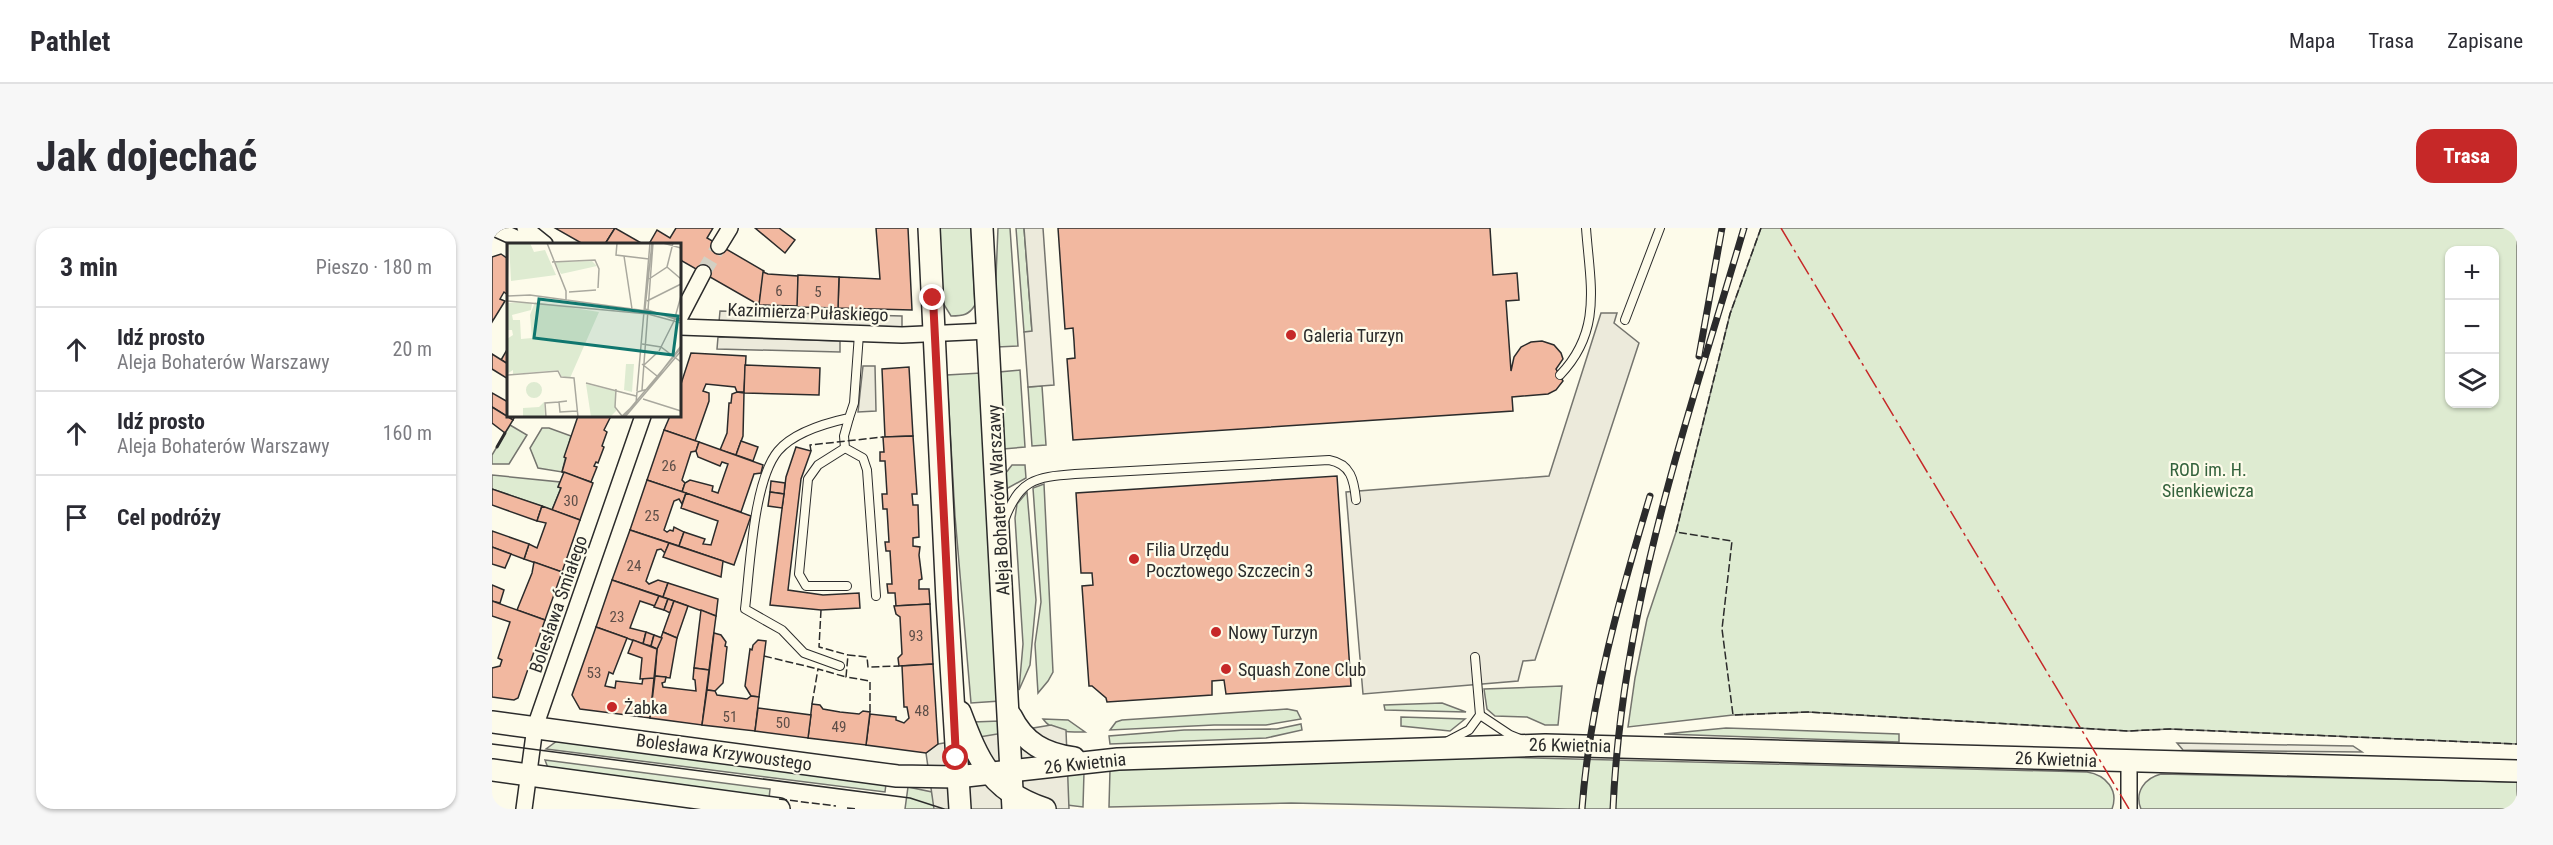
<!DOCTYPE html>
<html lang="pl">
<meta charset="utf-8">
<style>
:root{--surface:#fff;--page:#f7f7f7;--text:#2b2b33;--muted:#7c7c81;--line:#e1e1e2;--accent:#c62828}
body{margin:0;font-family:"Roboto Condensed",sans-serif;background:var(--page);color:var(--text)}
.controls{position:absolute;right:18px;top:18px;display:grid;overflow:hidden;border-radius:12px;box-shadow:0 2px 4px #0004}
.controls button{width:54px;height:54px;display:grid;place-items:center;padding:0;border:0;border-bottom:2px solid var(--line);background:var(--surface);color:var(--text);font:30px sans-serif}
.stop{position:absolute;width:18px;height:18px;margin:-14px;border:4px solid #c62828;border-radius:50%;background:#fff}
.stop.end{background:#c62828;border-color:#fff;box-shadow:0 2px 6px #0008}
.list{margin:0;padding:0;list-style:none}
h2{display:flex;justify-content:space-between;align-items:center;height:78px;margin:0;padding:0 24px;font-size:26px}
h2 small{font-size:20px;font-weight:400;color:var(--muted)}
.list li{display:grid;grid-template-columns:39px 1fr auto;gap:18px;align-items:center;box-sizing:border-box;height:84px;padding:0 24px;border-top:2px solid var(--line)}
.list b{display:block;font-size:22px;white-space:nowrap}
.list p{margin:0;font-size:20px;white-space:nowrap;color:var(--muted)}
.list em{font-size:20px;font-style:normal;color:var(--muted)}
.icon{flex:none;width:33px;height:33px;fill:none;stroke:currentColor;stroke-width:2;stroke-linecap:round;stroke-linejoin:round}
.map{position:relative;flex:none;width:2025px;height:581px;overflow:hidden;border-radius:18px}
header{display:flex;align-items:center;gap:36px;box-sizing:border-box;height:84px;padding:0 30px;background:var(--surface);border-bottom:2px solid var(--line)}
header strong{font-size:28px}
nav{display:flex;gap:33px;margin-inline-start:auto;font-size:21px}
.intro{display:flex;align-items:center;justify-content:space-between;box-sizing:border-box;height:144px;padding:0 36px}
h1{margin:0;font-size:42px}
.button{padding:15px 27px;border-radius:18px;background:var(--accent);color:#fff;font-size:21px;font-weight:700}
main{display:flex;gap:36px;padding:0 36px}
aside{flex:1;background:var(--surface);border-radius:18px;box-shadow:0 2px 4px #0004}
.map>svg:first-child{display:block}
</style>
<header>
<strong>Pathlet</strong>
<nav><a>Mapa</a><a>Trasa</a><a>Zapisane</a></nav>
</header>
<div class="intro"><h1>Jak dojechać</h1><a class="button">Trasa</a></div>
<main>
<aside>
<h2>3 min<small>Pieszo · 180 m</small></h2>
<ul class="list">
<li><svg class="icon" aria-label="ahead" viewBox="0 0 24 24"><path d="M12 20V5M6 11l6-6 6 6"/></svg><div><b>Idź prosto</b><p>Aleja Bohaterów Warszawy</p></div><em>20 m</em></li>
<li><svg class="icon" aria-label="ahead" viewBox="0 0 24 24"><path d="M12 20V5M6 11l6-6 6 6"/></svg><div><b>Idź prosto</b><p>Aleja Bohaterów Warszawy</p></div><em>160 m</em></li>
<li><svg class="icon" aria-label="arrive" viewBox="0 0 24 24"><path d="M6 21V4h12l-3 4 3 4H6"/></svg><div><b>Cel podróży</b></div></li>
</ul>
</aside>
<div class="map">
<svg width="2025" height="581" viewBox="0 0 2025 581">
<rect width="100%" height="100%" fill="#fdfbea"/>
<g fill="#deebd1" stroke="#74746e" stroke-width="1.5" fill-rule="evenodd">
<path d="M447 0H479L483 77C477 87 471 88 459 88L451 75Z"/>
<polygon points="506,0 518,0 526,118 505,119 503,73"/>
<polygon points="524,0 532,0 540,104 532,104"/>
<path d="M1269 0H2025V516L1678 501 1636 503 1316 484 1241 487 1136 499 1143 450 1155 391 1184 304 1238 86ZM1958 22H2002V176H1958Z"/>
<polygon points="528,142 533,219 511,221 507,144"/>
<polygon points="489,145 508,473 479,475 463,288 455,147"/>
<polygon points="550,158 554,217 540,218 536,159"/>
<polygon points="18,197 35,207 17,236 0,236 0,227"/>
<polygon points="50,200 57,200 79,208 70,244 46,240 38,220"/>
<polygon points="520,237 533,237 534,250 516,260 513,260 513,246"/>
<polygon points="0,247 68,254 66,259 69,260 60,282 0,261"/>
<polygon points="552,256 561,444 556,453 546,465 543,416 549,374 541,260"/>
<polygon points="535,264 544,372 538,437 527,462 531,416 523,290 525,276"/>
<polygon points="1070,458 1066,497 1053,497 1035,489 1003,488 995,481 992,461"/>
<polygon points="950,475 974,484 893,482 892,477"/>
<polygon points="795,481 805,483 809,491 774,497 722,497 618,502 624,494 630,492"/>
<polygon points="909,489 973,491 958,503 909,498"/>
<path d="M551 491 576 492 593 504C577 504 561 505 551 491Z"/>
<polygon points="508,493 504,516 489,520 481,494"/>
<polygon points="809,496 810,502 774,510 618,516 617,508 692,502 785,501"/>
<polygon points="1234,500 1407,506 1407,514 1172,506"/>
<polygon points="65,513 394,556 393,564 54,521"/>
<path d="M1007 529 1595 544C1614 547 1627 562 1620 581H1076L799 575 617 579 618 542Z"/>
<polygon points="53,532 278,561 277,571 56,540"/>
<polygon points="592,544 591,579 567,576 574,547"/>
<path d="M1669 546 2025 554V581H1649C1642 564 1653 550 1669 546Z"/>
<polygon points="416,559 440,564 443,581 413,581"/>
</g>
<g fill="#eceadb" stroke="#74746e" stroke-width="1.5">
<polygon points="532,0 551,0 562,157 536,159 532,104 540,103"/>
<polygon points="228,83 410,88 410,99 227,94"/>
<polygon points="1109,85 1125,85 1122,95 1147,115 1043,432 1031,433 1026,453 871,466 854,264 1057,248"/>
<polygon points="226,109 348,113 348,124 225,121"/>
<polygon points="371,138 383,138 384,183 366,184"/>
<polygon points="559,497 574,502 577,581 442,581 434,525 446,516"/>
<polygon points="1685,515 1861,518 1870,524 1691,522"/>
</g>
<g fill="#f2b8a0" stroke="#2b2b2b" stroke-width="1.5">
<polygon points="63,0 123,0 113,16 91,16"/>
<polygon points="123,0 151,16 113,16"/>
<polygon points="184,0 221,0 215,10 272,43 267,77 190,33 188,30 188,16 157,16 165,2 178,10"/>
<polygon points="263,0 287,0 303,12 293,25"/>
<polygon points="384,0 416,0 420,82 346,80 347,49 388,51"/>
<polygon points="566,0 998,0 1001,47 1025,45 1027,72 1014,73 1019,143 1022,129 1029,119 1039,114 1050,113 1062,117 1069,125 1071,131 1064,141 1071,153 1064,162 1056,166 1020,169 1021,183 581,212 575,131 583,130 582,113 581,100 573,101"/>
<polygon points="9,26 16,31 16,67 12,64 8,71 13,73 0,94 0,29"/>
<polygon points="271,44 276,46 306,48 306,78 267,77"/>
<polygon points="306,47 347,49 346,80 305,79"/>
<polygon points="16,120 16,136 9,132"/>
<polygon points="199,125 254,128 252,164 245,164 243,159 214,156 211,163 217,165 217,173 203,213 172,202 178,188 188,188 188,159"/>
<polygon points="0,126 16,136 16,151 0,141"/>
<polygon points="253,137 328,140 327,167 252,165"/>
<polygon points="417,139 421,208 393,209 390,141"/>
<polygon points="245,164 252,165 251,208 244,227 228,222 235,205 237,175 239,175 240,166"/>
<polygon points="0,165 16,174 16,188 23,188 21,192 0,179"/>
<polygon points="0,179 21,192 13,205 0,195"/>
<polygon points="86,188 119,188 112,202 115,204 110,218 112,219 106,235 104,234 102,238 105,239 99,254 70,244 74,230 72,229"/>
<polygon points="172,202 207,214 204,223 199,224 190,252 193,255 190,264 155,252"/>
<polygon points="421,208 425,266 420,266 421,277 426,277 427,309 421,310 421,318 428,319 427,327 430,351 427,352 427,361 437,361 438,376 404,378 403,365 396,365 395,356 400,356 398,323 394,323 393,314 397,314 395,281 391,281 390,266 395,266 393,233 388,233 388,224 392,224 391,209"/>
<polygon points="249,213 266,219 261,233 244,227"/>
<polygon points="207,214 271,237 269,245 262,246 249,284 190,264 193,255 198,252 221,258 220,263 226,265 236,236 230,234 228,238 206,229 204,223"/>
<polygon points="304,219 319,223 309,251 296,362 331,367 367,365 368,380 329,382 278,377 294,249"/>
<polygon points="72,244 101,255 88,292 60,282 69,260 66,259"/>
<polygon points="845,248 859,458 734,466 732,452 720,453 720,467 615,474 614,470 600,458 597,458 590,358 601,357 600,345 589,345 584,265"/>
<polygon points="155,252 194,265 190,276 187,271 182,273 172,302 175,304 178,302 181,303 182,299 192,304 187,318 138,302"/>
<polygon points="279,253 293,255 292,266 278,264"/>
<polygon points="0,261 50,278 45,293 0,277"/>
<polygon points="278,264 292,266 290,280 276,278"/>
<polygon points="194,265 259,288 242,337 187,318 192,304 213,311 211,316 219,317 226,293 189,280"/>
<polygon points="50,278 88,292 70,344 32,331 37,316 45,320 54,295 45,293"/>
<polygon points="138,302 177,315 173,325 169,321 165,322 154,353 157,356 166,352 176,355 171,369 120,352"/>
<polygon points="0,303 37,316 32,331 0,319"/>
<polygon points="177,315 231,333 229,349 171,329"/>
<polygon points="0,319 19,326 13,340 0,336"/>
<polygon points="42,334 70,344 53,392 25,382 40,345"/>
<polygon points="120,352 167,368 163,378 148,373 138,400 154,404 151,416 104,399"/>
<polygon points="176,355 226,371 224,388 171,369"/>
<polygon points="0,357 12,362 8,375 0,373"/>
<polygon points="167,368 176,371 172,382 162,379"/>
<polygon points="176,371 182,373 178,385 172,382"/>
<polygon points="0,373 53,392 26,470 22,472 0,469 0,440 8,438 10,432 6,430 18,394 0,388"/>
<polygon points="182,373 196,378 185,410 171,404"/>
<polygon points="438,376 441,436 407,438 406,430 410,426 408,389 404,386 402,378"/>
<polygon points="209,382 224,388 217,442 202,440"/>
<polygon points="104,399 135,410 121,446 117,444 113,458 123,460 124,453 150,456 151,450 162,450 158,490 88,481 80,467"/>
<polygon points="154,404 162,407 159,418 151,416"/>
<polygon points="171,404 185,410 178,450 163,448 165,421"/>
<polygon points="222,405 229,407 234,414 233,418 235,419 231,455 223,463 215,462"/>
<polygon points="162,407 170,410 165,421 159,418"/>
<polygon points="141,412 165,421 162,450 148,451 150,430 136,425"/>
<polygon points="266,412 274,413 267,469 259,468 253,458 258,421 260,422 261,417"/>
<polygon points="441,436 446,516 434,525 374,517 378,486 404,489 404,492 412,495 417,490 415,479 412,479 410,438"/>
<polygon points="202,440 217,442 210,497 158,490 163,448 174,449 173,454 170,455 171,459 204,463 203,452 201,451"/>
<polygon points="215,462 223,463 225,467 255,471 259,468 267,469 263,503 210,497"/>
<polygon points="320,476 328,477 331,481 348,484 367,486 371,483 378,484 374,517 316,510"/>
<polygon points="266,480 319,487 316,510 263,503"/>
</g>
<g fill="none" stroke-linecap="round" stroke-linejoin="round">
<polyline stroke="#d3d1c4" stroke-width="15" stroke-dasharray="15 8" stroke-linecap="butt" points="211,45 227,18"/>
<defs>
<g id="lane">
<polyline points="1133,92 1168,0"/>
<path d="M1068 147C1111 102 1098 56 1094 0"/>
<polyline points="357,190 352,208 353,220 371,230 375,242 384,368"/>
<polyline points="353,220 326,237 316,251 307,346 314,358 355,358"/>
<path d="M512 293C527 252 542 249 583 246L837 232C859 236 862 252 864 272"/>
<path d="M348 438 312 425 290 402 253 381C258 341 261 253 286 223 302 204 334 195 357 190L362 175 367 106"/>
<polyline points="988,487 1018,507 1028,511"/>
<polyline points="956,513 977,502 988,487 983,429"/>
</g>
<g id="street">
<polyline points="2,0 37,16"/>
<polyline points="33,0 53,16"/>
<polyline points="227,18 238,0"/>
<polyline points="188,89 211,45"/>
<polyline points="188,99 410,107 497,103"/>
<polyline points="1637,534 1637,581"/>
<polyline points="32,581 43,499 151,188"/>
</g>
<g id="secondary">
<polyline points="437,0 455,372 468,581"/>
<polyline points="490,0 521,581"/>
<path d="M468 484C487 534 499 563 553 581"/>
<path d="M519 488C532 515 553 526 582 530"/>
<polyline points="0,494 405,548 465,549 626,531 1053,517 2025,543"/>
<polyline points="0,542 287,581"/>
</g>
</defs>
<use href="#lane" stroke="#2b2b2b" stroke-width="10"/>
<use href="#street" stroke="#2b2b2b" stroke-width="18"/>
<use href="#secondary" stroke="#2b2b2b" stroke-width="24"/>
<use href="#lane" stroke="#fdfbea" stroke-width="8"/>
<use href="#street" stroke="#fdfbea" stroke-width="15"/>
<use href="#secondary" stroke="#fdfbea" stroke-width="21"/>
<polyline stroke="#2b2b2b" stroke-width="1.5" points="0,516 418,570 452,581"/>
<defs>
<g id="rail">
<polyline points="1207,128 1230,0"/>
<path d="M1090 581C1098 473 1127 372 1158 268"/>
<path d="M1121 581C1130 377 1195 194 1252 0"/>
</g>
</defs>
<use href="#rail" stroke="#2b2b2b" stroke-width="7"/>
<use href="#rail" stroke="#fdfbea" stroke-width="4.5" stroke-dasharray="14" stroke-linecap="butt"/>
<g stroke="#2b2b2b" stroke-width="1.5" stroke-dasharray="8 3" stroke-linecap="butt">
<polyline points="1269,0 1238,86 1184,304 1240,313 1230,401 1241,487 1316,484 1636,503 1678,501 2025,516"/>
<polyline points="319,223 318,217 391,209"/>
<polyline points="329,382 327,419 356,427"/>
<polyline points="272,428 326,441"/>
<polyline points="320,476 326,441 354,449"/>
<polyline points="378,484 378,453 354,449 356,427 375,429 376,439 407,438"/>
<polyline points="287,571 344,578"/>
<polyline points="355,580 365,581"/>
</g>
<polyline stroke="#2b2b2b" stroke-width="3" points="5,219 13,205"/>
<polyline stroke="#c62828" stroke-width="1.5" stroke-dasharray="21 4.5 3 4.5" stroke-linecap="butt" points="1289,0 1637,581"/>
</g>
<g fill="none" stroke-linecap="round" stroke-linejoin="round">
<polyline stroke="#c62828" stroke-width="8" points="441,70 464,530"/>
</g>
<g fill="#c62828" stroke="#fdfbea" stroke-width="2">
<circle cx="799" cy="107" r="6"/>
<circle cx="642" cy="331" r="6"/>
<circle cx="724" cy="404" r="6"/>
<circle cx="734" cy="441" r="6"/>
<circle cx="120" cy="479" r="6"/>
</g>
<g text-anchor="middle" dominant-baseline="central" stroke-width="4.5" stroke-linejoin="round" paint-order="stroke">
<g font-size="15" fill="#5d4e48">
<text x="287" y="63">6</text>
<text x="326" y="64">5</text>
<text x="177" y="238">26</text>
<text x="79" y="273">30</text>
<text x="160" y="288">25</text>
<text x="142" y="338">24</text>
<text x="125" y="389">23</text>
<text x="424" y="408">93</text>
<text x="102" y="445">53</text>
<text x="430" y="483">48</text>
<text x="238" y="489">51</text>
<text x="291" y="495">50</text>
<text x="347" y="499">49</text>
</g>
<g font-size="18" fill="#2b2b2b" stroke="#fdfbea">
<text transform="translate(316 84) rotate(2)">Kazimierza Pułaskiego</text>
<text transform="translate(506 272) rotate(-93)">Aleja Bohaterów Warszawy</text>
<text transform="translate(66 376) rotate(-71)">Bolesława Śmiałego</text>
<text transform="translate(1078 517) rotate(1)">26 Kwietnia</text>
<text transform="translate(232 524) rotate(8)">Bolesława Krzywoustego</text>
<text transform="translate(1564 531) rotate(2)">26 Kwietnia</text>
<text transform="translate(593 535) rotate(-6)">26 Kwietnia</text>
</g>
<g font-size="18" fill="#2b2b2b" stroke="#fdfbea" text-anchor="start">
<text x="811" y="107">Galeria Turzyn</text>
<text x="654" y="321">Filia Urzędu<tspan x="654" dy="21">Pocztowego Szczecin 3</tspan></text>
<text x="736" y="404">Nowy Turzyn</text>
<text x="746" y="441">Squash Zone Club</text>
<text x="132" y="479">Żabka</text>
</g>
<g font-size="18" fill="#34623c" stroke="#fdfbea">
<text x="1716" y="241">ROD im. H.<tspan x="1716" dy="21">Sienkiewicza</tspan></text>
</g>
</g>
<g transform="translate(15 15)">
<rect width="174" height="174" fill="#fdfbea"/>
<path d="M2 0H23L27 9 38 7 49 32 4 38ZM85 18 90 23 54 31 48 19ZM19 59 25 61 24 67 5 72 6 77H13L14 96 25 95 23 72 28 59 92 69 63 135 54 133 52 127 6 131V127L0 131V96L6 92 5 87H0V60ZM119 121H127L125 149 117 147ZM19 147a8 8 0 1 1 16 0a8 8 0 1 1-16 0ZM79 141 108 148 109 168 103 174H84ZM37 159 38 174H16V165L32 164Z" fill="#deebd1"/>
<path fill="none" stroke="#a9a89e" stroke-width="1.5" d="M40 0 59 48V57M110 0 109 12 142 16M145 0 138 66 174 78M156 0 174 5M117 13 125 66M45 19 88 17 92 26 91 45M160 24 174 36M142 36 160 24 166 0M0 47 1 0M62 49 89 47M0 53 23 52 140 68 174 76M0 58 141 71 174 80M140 58 174 41M135 101 154 104 174 119M152 108 167 78 174 53M135 121 150 133M137 122 151 109M0 132 51 128 54 134 67 135 71 174M79 140 129 153M109 146 108 164 115 173M135 147 146 0M130 148 143 0M136 156 174 168M60 158 52 159 53 169 70 168M39 174 38 160 52 159M114 174 129 160 130 149 141 146 174 103M116 174 174 105M118 174 174 108"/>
<path fill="#0f766e" fill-opacity="0.15" stroke="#0f766e" stroke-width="3" d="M32 56 171 73 166 112 27 95Z"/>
<rect width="174" height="174" fill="none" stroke="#2b2b2b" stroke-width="3"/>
</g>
</svg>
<div class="controls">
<button>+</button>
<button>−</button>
<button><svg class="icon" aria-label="layers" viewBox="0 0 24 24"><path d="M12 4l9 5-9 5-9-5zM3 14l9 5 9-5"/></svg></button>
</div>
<div class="stop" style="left:464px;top:530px"></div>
<div class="stop end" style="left:441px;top:70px"></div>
</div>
</main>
